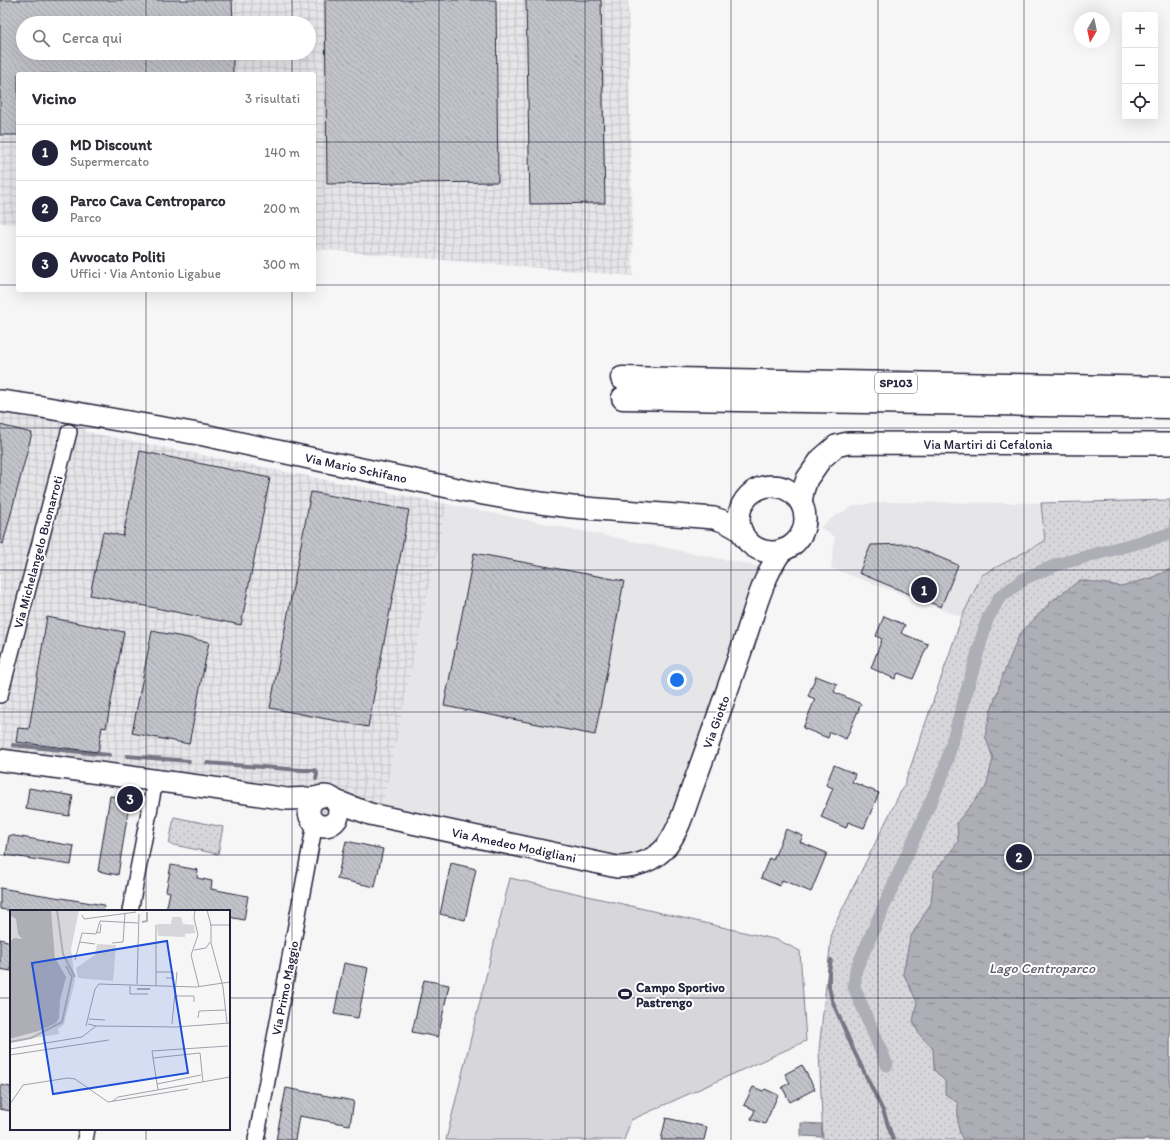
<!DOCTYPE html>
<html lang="it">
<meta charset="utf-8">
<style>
:root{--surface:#fff;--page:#f7f7f7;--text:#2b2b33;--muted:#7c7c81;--line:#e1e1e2;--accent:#22223b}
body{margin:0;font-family:Itim,sans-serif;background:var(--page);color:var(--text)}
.controls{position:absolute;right:12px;top:12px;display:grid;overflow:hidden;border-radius:4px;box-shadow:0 4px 16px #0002}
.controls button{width:36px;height:36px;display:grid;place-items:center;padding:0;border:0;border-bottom:1px solid var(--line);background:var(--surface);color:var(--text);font:20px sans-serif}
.compass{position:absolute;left:1074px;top:12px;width:36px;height:36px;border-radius:50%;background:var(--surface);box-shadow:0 4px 16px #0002;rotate:189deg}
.you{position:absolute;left:677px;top:680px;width:14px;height:14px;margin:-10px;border:3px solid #fff;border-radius:50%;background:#1a73e8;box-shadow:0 0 0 6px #1a73e833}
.badge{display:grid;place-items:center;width:26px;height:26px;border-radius:50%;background:var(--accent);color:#fff;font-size:13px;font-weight:700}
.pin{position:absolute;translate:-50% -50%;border:2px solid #fff;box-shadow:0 1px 4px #0006}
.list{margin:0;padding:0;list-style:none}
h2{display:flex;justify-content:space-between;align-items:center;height:52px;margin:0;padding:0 16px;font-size:17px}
h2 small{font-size:13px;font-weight:400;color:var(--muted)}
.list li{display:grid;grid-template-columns:26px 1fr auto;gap:12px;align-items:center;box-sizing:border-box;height:56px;padding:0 16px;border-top:1px solid var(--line)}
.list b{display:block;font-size:15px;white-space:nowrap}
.list p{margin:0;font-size:13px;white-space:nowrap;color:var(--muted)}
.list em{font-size:13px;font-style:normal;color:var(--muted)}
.icon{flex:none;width:22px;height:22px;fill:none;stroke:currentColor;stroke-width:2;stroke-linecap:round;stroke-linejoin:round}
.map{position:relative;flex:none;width:1170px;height:1140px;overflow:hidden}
.search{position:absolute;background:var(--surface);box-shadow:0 4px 16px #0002;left:16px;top:16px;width:300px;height:44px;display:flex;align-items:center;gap:10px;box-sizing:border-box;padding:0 14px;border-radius:22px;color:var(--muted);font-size:15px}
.panel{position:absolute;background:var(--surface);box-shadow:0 4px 16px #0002;left:16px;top:72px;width:300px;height:220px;border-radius:4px}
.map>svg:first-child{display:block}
</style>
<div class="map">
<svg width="1170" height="1140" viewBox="0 0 1170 1140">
<defs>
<pattern id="industrial-grid" width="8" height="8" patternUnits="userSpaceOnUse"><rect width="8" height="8" fill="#e6e6e9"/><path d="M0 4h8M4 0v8" fill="none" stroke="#c5c5c9"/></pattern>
<pattern id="grass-tufts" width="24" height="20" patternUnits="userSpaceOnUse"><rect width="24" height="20" fill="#d7d7db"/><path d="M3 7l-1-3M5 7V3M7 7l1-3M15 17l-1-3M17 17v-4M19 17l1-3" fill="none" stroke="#b8b8bd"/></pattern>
<pattern id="park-dots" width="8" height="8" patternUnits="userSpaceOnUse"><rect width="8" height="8" fill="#d7d7db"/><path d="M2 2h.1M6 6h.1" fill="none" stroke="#b8b8bd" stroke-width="1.8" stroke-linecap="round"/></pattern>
<pattern id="water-ripples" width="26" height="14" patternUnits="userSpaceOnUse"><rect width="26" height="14" fill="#aeaeb7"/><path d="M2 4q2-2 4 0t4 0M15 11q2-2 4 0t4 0" fill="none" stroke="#8d8d96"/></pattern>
<pattern id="building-back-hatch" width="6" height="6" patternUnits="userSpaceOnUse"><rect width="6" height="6" fill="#c2c2c9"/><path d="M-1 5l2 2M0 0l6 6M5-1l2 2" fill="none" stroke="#a6a6ae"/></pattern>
</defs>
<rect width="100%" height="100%" fill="#f6f6f7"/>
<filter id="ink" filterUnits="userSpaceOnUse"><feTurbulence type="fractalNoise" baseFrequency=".025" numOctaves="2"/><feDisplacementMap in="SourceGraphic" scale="8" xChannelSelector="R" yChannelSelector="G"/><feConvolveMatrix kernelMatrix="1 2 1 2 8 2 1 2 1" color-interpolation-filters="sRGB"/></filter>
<g filter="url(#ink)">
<g fill="#e6e6e9">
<polygon points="883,502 1041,503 1045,541 982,575 962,617 831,568 835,537 820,527 835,516 853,506"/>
<polygon points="447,504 757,566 760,580 670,833 629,862 381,813"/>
</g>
<g fill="url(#industrial-grid)" fill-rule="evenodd">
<path d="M0 0H628L633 276 314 249V74H18V224L0 223ZM23 23H309V53H23Z"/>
<polygon points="0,413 53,419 81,426 87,432 447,504 381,813 331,793 323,792 314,794 0,757"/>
</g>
<polygon fill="url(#grass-tufts)" stroke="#7c7c8b" points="323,800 326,800 334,811 331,818 324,821 316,817 314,812 314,808"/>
<g fill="url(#park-dots)" stroke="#7c7c8b">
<polygon points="1170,500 1170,1140 823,1140 819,1050 832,930 905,783 962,617 982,575 1045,541 1041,503"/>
<polygon points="174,817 223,827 218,854 169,844"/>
</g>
<polygon fill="#d7d7db" stroke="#7c7c8b" points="510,878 778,940 800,951 806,1041 631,1120 624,1140 446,1140"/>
<g fill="url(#water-ripples)" stroke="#767685">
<path d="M1170 569V1140H963C956 1129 958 1115 958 1103L945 1094V1081L934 1070 933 1049 919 1034 913 1021 917 1002 903 973 910 938 931 903 934 873 958 842 957 822 986 787 993 758 985 736 990 714 1003 675 1019 635 1052 601 1080 580 1121 586 1151 578Z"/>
<polygon points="801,1123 822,1124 822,1137 801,1136"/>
</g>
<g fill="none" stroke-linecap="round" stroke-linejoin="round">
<g stroke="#767685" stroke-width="4">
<polyline points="13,745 109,755"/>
<polyline points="127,756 189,761"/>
<polyline points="207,763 302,770 313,770 316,771 317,774 316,779"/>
<polyline points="831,960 829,972 829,987 832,1000 853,1049 884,1113 893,1140"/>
</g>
<polyline stroke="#aeaeb7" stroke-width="13" points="887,1065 854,987 856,969 943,774 987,620 999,598 1025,578 1059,564 1170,534"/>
</g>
<g fill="url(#building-back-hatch)" stroke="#22223b">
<polygon points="0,0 232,0 233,23 23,23 23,53 233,53 233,74 18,74 18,135 0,135"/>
<polygon points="325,0 496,0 498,182 327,184"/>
<polygon points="526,0 601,0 605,203 530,204"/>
<polygon points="0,425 32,433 3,544 0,543"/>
<polygon points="140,451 270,478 241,625 90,595 103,532 123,536"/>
<polygon points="311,492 409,510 368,727 270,708"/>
<polygon points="907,544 958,565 941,607 859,573 871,545"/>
<polygon points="474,553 624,581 595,735 444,706"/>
<polygon points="884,616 905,625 901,633 928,644 913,679 898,673 895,679 871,668 882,639 876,636"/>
<polygon points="47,617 124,632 106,728 102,727 98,752 16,742 18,728 29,729"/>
<polygon points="152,631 209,642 189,744 132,733"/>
<polygon points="816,676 837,684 834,692 861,704 846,739 830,732 828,738 803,728 815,699 808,696"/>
<polygon points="834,765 855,774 852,782 879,793 864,828 848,822 846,828 821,817 833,788 826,785"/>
<polygon points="29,788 73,796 69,816 26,809"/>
<polygon points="110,796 130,799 118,875 98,871"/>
<polygon points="786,829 803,836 800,842 827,853 811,892 782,880 780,886 761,878 769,858 773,860"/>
<polygon points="9,835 74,846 71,865 6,855"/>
<polygon points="346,841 383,849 375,887 337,879"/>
<polygon points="451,863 476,869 465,920 440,914"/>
<polygon points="171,865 198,870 197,878 212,881 211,889 248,896 244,920 229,917 229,911 166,911 170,892 166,891"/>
<polygon points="0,888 104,905 103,911 13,911 0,909"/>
<polygon points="0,939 11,942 11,971 0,969"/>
<polygon points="344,963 368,968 358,1018 334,1014"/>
<polygon points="424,980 449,985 438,1037 412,1032"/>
<polygon points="802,1065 815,1089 790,1102 782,1087 790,1083 785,1074"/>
<polygon points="0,1085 11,1087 11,1111 0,1109"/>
<polygon points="753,1087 763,1091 765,1089 778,1095 765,1124 751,1119 755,1110 744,1105"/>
<polygon points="286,1088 354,1101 350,1125 299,1116 295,1140 276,1140"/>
<polygon points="666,1118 707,1127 704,1140 661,1140"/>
</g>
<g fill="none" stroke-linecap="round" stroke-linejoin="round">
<defs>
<g id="street">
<polyline points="0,695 69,432"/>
<polyline points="130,911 155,781"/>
<polyline points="85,1140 87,1129"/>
<polyline points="256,1140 315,823"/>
</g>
<g id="secondary">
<path d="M0 401 42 407 204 435 323 461 472 492 517 500 572 507 714 518C725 521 733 525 742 532"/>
<circle cx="772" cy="519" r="33"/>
<polyline points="801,503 803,491 807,479 821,459 836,446 848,443 1170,444"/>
<polyline points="0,760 206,787 287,799 315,798"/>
<circle cx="324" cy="811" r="15"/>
<path d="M336 801 370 814 617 867C635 867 654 861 666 847 680 829 686 804 694 783 711 737 727 691 743 645 754 613 762 578 782 550"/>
</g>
<g id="highway">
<polyline points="622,378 1170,388"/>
<polyline points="623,398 1170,407"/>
</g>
</defs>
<use href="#street" stroke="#22223b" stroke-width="18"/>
<use href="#secondary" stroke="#22223b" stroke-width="24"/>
<use href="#highway" stroke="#22223b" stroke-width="25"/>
<use href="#street" stroke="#fff" stroke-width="15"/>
<use href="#secondary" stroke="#fff" stroke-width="21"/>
<use href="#highway" stroke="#fff" stroke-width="22"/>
</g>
</g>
<path fill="none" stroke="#22223b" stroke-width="1" stroke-opacity="0.55" d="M146 0V23M292 0V23M439 0V1140M585 0V1140M731 0V1140M878 0V1140M1024 0V1140M146 53V74M292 53V74M0 142H18M314 142H1170M0 285H18M314 285H1170M146 290V911M292 290V1140M0 428H1170M0 570H1170M0 712H1170M0 855H1170M0 998H11M229 998H1170M146 1129V1140"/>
<defs>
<symbol id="stadium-bare" viewBox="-9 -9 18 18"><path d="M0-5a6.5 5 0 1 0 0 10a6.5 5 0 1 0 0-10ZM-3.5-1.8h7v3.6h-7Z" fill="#22223b" stroke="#fff" stroke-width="2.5" paint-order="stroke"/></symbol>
</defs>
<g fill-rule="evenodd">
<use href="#stadium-bare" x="615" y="984" width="20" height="20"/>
</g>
<g text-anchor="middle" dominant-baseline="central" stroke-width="4" stroke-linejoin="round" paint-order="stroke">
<rect fill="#fff" stroke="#646476" stroke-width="1" x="875" y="373" width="42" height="20" rx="3"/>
<g font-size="12" font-weight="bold" fill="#22223b">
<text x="896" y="383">SP103</text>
</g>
<g font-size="13" fill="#22223b" stroke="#fff">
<text x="988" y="444">Via Martiri di Cefalonia</text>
<text transform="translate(356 468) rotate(12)">Via Mario Schifano</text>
<text transform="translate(38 552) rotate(-75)">Via Michelangelo Buonarroti</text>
<text transform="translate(716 722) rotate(-70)">Via Giotto</text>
<text transform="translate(514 845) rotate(12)">Via Amedeo Modigliani</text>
<text transform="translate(285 988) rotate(-79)">Via Primo Maggio</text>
</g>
<g font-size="13" font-weight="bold" fill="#22223b" stroke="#fff" text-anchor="start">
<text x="636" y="987">Campo Sportivo<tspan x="636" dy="15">Pastrengo</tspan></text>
</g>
<g font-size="14" font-style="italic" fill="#5a5a6d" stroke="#fff">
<text x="1042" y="968">Lago Centroparco</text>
</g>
</g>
<g transform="translate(10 910)">
<rect width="220" height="220" fill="#f6f6f7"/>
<path d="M0 0H69L61 39 65 71 54 114 48 119 49 124 0 132ZM162 7H171L173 14 184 15 185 23 175 24V27L148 26 147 14H161Z" fill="#d7d7db"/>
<path d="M163 7H167L164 22 166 26H160V22L149 21V15H160L161 18ZM87 34 106 35 103 71 68 68 66 58 85 45Z" fill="#d7d7db"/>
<path d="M0 0H41L45 48 56 67 50 90 49 108 46 113 29 121 3 128H0V32L4 28 12 29 8 24 6 9 0 5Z" fill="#aeaeb7"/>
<path fill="none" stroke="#aeaeb7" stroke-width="2" d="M47 0 53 44 65 67M132 12 137 11V2M127 79H140M0 132 21 128 52 112 62 67 56 56"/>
<path fill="none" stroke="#a1a1ac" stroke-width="1" d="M185 0 184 8 188 25 181 45 189 77M197 0 201 15V33L213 77 217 113M72 5 74 9 126 2M146 15V76M200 15H220M87 22 90 23 91 14M70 32 85 34M102 33 113 32 115 3M184 40 196 38 200 32M65 50 72 23 86 24 90 11 128 13M146 62H163V68H156M127 74 129 4M120 76V84H138M165 86H184V92M188 108 189 101 215 100M79 109 95 110M78 114 86 116 166 117 220 113M162 114 167 62M76 116 85 79 89 74 186 77 220 72M0 139 72 127 86 116M0 145 99 130M143 148 142 141 218 136M147 174 191 165M148 180 143 148 190 143 193 172M103 191 108 187 220 167M0 194 13 175 58 168 65 169 98 192 178 179"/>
<path fill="#1d4ed8" fill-opacity="0.15" stroke="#1d4ed8" stroke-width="2" d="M157 31 178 163 43 184 22 53Z"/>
<rect width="220" height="220" fill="none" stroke="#22223b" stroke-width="2"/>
</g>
</svg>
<div class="controls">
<button>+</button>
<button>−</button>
<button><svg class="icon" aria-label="locate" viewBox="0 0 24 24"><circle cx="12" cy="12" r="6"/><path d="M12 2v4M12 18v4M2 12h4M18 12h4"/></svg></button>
</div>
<svg class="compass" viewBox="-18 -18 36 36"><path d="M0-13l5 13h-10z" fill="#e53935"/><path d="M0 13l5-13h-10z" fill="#7c7c81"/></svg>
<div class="you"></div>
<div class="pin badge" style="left:924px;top:590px">1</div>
<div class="pin badge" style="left:1019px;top:857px">2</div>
<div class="pin badge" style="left:130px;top:799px">3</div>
<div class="search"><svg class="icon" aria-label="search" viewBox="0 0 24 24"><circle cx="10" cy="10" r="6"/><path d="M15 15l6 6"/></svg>Cerca qui</div>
<section class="panel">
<h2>Vicino<small>3 risultati</small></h2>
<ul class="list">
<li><span class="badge">1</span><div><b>MD Discount</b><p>Supermercato</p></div><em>140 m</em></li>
<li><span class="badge">2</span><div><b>Parco Cava Centroparco</b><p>Parco</p></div><em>200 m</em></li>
<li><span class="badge">3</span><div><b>Avvocato Politi</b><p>Uffici · Via Antonio Ligabue</p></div><em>300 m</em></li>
</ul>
</section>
</div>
